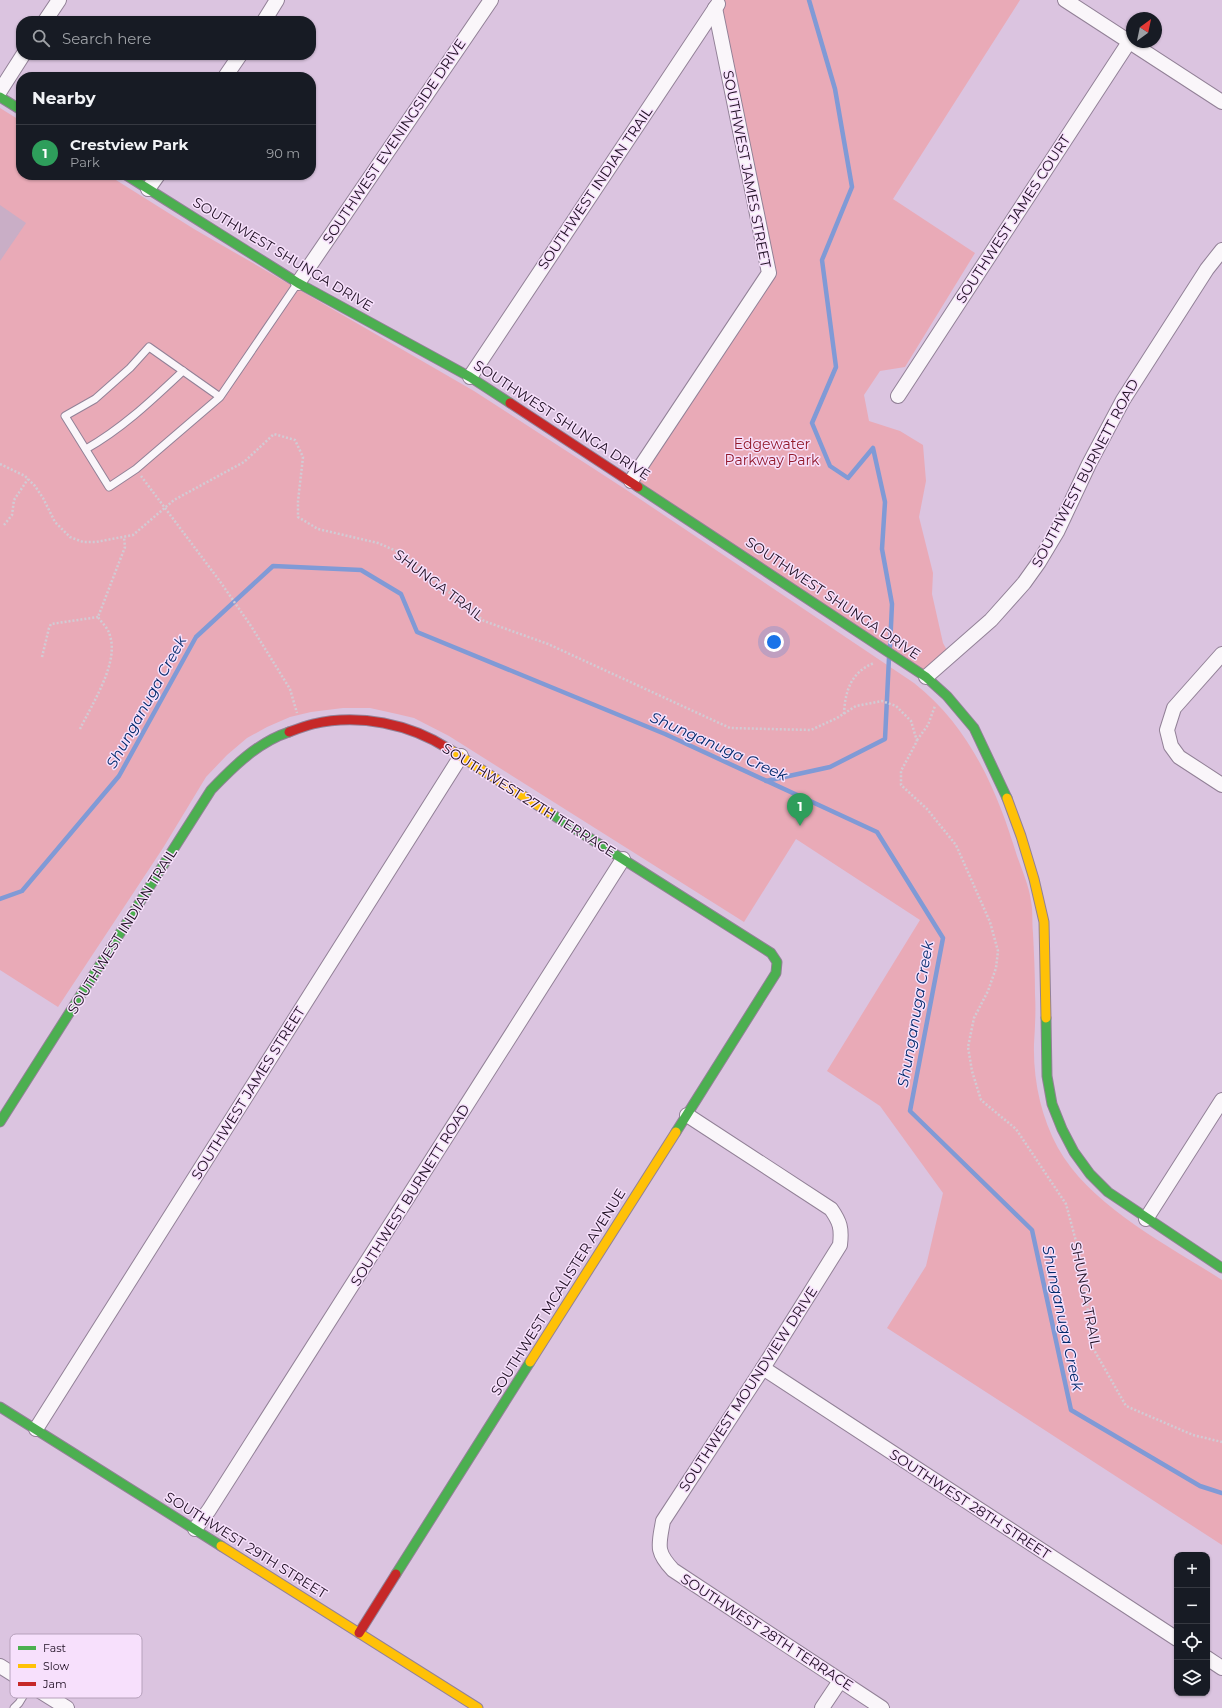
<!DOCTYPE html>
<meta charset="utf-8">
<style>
:root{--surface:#171b24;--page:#20242c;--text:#f1f3f6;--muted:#9ea1a6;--line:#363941;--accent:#b0a9b4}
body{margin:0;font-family:Montserrat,sans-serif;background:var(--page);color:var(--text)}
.controls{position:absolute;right:12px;bottom:12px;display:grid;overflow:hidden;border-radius:8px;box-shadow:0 1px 3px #0004}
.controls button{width:36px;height:36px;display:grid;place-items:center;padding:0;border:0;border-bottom:1px solid var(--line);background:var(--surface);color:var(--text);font:20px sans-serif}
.compass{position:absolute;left:1126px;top:12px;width:36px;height:36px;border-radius:50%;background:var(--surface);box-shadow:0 1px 3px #0004;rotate:33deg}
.you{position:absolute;left:774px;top:642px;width:14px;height:14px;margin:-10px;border:3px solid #fff;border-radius:50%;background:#1a73e8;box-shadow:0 0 0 6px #1a73e833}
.badge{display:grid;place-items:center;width:26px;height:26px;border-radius:50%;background:var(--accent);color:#fff;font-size:13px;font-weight:700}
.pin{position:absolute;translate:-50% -33px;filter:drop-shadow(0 1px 2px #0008)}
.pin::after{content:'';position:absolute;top:21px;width:14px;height:12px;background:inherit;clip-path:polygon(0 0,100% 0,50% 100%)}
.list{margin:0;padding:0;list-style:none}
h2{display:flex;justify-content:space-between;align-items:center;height:52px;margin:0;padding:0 16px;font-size:17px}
h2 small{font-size:13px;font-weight:400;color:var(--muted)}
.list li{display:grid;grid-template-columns:26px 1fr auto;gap:12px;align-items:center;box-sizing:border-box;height:56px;padding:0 16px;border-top:1px solid var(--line)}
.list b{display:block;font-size:15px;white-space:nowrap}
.list p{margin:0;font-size:13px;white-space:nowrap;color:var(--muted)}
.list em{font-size:13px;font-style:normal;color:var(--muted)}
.icon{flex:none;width:22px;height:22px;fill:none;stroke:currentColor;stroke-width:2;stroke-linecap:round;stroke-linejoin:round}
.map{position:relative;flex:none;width:1222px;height:1708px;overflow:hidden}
.search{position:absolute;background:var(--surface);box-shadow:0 1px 3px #0004;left:16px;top:16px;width:300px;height:44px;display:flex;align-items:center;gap:10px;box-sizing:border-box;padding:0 14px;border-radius:16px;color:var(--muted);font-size:15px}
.panel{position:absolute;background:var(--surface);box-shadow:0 1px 3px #0004;left:16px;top:72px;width:300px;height:108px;border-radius:16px}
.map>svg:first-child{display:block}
</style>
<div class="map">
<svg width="1222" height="1708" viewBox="0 0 1222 1708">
<rect width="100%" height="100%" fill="#dbc4e0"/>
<g fill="#e9aab7">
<polygon points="720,0 1020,0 893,199 975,253 905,367 880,371 864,395 869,421 900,431 923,445 926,481 919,517 933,573 932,594 943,643 950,656 926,677 631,481 769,273"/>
<path d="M0 108 21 121V175H108L194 229 474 391 625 489 914 683C970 727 997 790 1017 856 1022 870 1029 886 1031 901 1033 911 1032 922 1033 933 1034 953 1035 974 1035 994 1036 1011 1035 1028 1034 1044 1033 1080 1041 1117 1058 1148 1090 1206 1168 1245 1222 1280V1545L887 1328 926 1266 943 1193 880 1106 827 1071 920 920 796 839 744 922 449 736 414 718 397 714 370 708H343L311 712 290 717 267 727 247 738 227 755 206 777 163 848 58 1007 0 970Z"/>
</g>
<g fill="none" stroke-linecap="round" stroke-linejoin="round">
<g stroke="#809ad6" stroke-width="4.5">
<polyline points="809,0 835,89 852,187 822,260 836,367 812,423 830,466 848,478 873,448 885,502 882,549 892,604 890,647"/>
<polyline points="766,781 830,767 885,739 889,658"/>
<polyline points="0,899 22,891 119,776 196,637 273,566 361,570 401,594 417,632 665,734 877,832 943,938 910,1111 1032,1230 1071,1410 1200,1486 1222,1493"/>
</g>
</g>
<polygon fill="#c9aec6" points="0,205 26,223 0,261"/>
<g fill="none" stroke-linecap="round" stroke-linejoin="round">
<defs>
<g id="lane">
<polyline points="220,397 149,347 130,368 95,399 65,416 109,487 136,469 220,397 297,284"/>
<path d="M86 449C123 428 152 400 183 371"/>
<polyline points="14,1708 19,1703 30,1685"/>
</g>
<g id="street">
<polyline points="1065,0 1222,102"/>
<polyline points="45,21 59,0"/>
<polyline points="264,21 277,0"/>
<polyline points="225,77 240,55"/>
<polyline points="0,91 23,55"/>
<polyline points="148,189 158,175"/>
<polyline points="298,283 491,0"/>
<polyline points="470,377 718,4"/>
<polyline points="898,396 1129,42"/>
<polyline points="631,481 769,273 715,8"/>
<polyline points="1222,654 1174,708 1167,730 1171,746 1179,757 1222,785"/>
<polyline points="926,677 991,620 1024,583 1039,562 1057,532 1089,464 1123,400 1207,269 1222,250"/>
<path d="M687 1115 831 1209C840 1222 842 1228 840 1245L763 1368 663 1521C659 1545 655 1551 673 1570L882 1708"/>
<polyline points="1146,1219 1222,1100"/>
<polyline points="763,1368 1177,1639"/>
<polyline points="36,1429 461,756"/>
<polyline points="195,1529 209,1510 623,859"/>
<polyline points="1207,1658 1222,1668"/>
<polyline points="0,1666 67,1708"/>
<polyline points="822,1708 840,1681"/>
</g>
<g id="fast">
<polyline points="0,97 21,110"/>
<polyline points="126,175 298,283 470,377 510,403"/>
<polyline points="638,487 926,677 947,696 974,728 1007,798"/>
<polyline points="550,813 771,953 777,962 776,973 676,1132"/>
<polyline points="1046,1018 1047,1076 1052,1104 1062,1129 1074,1152 1090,1174 1108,1192 1222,1268"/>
<path d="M0 1122 211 790C233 767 258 742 289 732"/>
<polyline points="0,1407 221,1546"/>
<polyline points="396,1574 530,1362"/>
</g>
<g id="slow">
<polyline points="449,749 550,813"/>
<polyline points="1007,798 1021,836 1034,879 1044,922 1046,1018"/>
<polyline points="530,1362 676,1132"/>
<polyline points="221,1546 478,1708"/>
</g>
<g id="jam">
<polyline points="510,403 638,487"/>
<path d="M289 732C297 729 305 726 313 724 359 713 410 724 449 749"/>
<polyline points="359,1633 396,1574"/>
</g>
</defs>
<use href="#lane" stroke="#928197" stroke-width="9"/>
<use href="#street" stroke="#928197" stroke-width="16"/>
<use href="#fast" stroke="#928197" stroke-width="11"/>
<use href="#slow" stroke="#928197" stroke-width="11"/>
<use href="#jam" stroke="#928197" stroke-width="11"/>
<g stroke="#d2cbd4" stroke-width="2.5" stroke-dasharray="2 2" stroke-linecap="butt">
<polyline points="0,464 25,476 35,486 43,498 55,522 70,537 83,542 96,542 133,535 174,500 244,462 274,434 295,440 303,457 298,501 298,517 318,529 378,543 401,553 484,621 548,644 730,728 811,730 837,718 856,706 882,701 896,706 911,721 917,741 901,771 901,785 927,809 956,845 990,922 998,951 996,968 988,991 974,1018 968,1047 972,1071 981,1100 1016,1129 1066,1204 1081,1260 1093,1348 1126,1406 1193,1435 1222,1442"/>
<polyline points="141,476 219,580 251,626 290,689 297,713"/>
<polyline points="4,525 12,515 14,500 28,479"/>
<polyline points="42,657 49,628 51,624 98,617"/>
<path d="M844 714C845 691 851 672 874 663"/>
<path d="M80 729C92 704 119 663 110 636 109 629 102 623 98 617L125 547 124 537"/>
<polyline points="917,740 928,725 935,706"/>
</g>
<use href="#lane" stroke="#faf6fa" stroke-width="7"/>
<use href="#street" stroke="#faf6fa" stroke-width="14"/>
<use href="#fast" stroke="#4caf50" stroke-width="9"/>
<use href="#slow" stroke="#ffc107" stroke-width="9"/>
<use href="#jam" stroke="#c62828" stroke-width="9"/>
</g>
<g text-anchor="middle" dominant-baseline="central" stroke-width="3" stroke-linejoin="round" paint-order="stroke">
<g font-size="14" fill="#1e0e22" stroke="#f7e0fc">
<text transform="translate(394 141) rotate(-56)">SOUTHWEST EVENINGSIDE DRIVE</text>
<text transform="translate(747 169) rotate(79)">SOUTHWEST JAMES STREET</text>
<text transform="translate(595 188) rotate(-56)">SOUTHWEST INDIAN TRAIL</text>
<text transform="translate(1013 219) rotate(-57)">SOUTHWEST JAMES COURT</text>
<text transform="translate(283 254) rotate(31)">SOUTHWEST SHUNGA DRIVE</text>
<text transform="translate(562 420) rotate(33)">SOUTHWEST SHUNGA DRIVE</text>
<text transform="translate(1085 473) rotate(-62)">SOUTHWEST BURNETT ROAD</text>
<text transform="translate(439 585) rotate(37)">SHUNGA TRAIL</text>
<text transform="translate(833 598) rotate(34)">SOUTHWEST SHUNGA DRIVE</text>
<text transform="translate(529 800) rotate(32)">SOUTHWEST 27TH TERRACE</text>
<text transform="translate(122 931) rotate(-58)">SOUTHWEST INDIAN TRAIL</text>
<text transform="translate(248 1093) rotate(-58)">SOUTHWEST JAMES STREET</text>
<text transform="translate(410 1195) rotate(-58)">SOUTHWEST BURNETT ROAD</text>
<text transform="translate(558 1292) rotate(-58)">SOUTHWEST MCALISTER AVENUE</text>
<text transform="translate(1086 1295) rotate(79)">SHUNGA TRAIL</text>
<text transform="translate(748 1389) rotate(-57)">SOUTHWEST MOUNDVIEW DRIVE</text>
<text transform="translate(970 1504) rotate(33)">SOUTHWEST 28TH STREET</text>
<text transform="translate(246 1545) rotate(32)">SOUTHWEST 29TH STREET</text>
<text transform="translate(767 1632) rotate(33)">SOUTHWEST 28TH TERRACE</text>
</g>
<g font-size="14" fill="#92192b" stroke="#f7e0fc">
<text x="772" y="444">Edgewater<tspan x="772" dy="16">Parkway Park</tspan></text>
</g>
<g font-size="15" font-style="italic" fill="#00296b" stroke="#f7e0fc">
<text transform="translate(146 702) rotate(-61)">Shunganuga Creek</text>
<text transform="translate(719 746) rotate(24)">Shunganuga Creek</text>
<text transform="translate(915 1014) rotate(-80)">Shunganuga Creek</text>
<text transform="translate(1063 1318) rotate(78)">Shunganuga Creek</text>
</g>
</g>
<rect x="10" y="1634" width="132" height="64" rx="6" fill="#f7e0fc" stroke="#b6a1bb" stroke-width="1"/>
<rect x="18" y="1646" width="18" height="4" fill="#4caf50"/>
<rect x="18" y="1664" width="18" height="4" fill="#ffc107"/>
<rect x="18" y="1682" width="18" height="4" fill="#c62828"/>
<g font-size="11" fill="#1e0e22">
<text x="43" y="1652">Fast</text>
<text x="43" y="1670">Slow</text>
<text x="43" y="1688">Jam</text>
</g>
</svg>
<div class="controls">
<button>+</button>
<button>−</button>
<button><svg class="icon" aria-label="locate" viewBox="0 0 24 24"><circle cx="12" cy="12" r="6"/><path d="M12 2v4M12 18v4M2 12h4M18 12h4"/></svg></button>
<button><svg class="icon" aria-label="layers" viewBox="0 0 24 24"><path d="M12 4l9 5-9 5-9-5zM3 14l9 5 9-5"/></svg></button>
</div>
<svg class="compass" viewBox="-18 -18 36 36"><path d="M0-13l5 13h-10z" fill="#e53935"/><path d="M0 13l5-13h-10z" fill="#9ea1a6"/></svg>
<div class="you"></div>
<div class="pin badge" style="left:800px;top:826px;background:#2e9e5b">1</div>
<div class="search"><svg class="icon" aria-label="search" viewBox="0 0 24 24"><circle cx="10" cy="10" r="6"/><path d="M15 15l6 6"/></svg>Search here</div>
<section class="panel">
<h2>Nearby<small></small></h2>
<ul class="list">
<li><span class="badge" style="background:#2e9e5b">1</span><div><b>Crestview Park</b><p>Park</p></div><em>90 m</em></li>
</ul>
</section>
</div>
